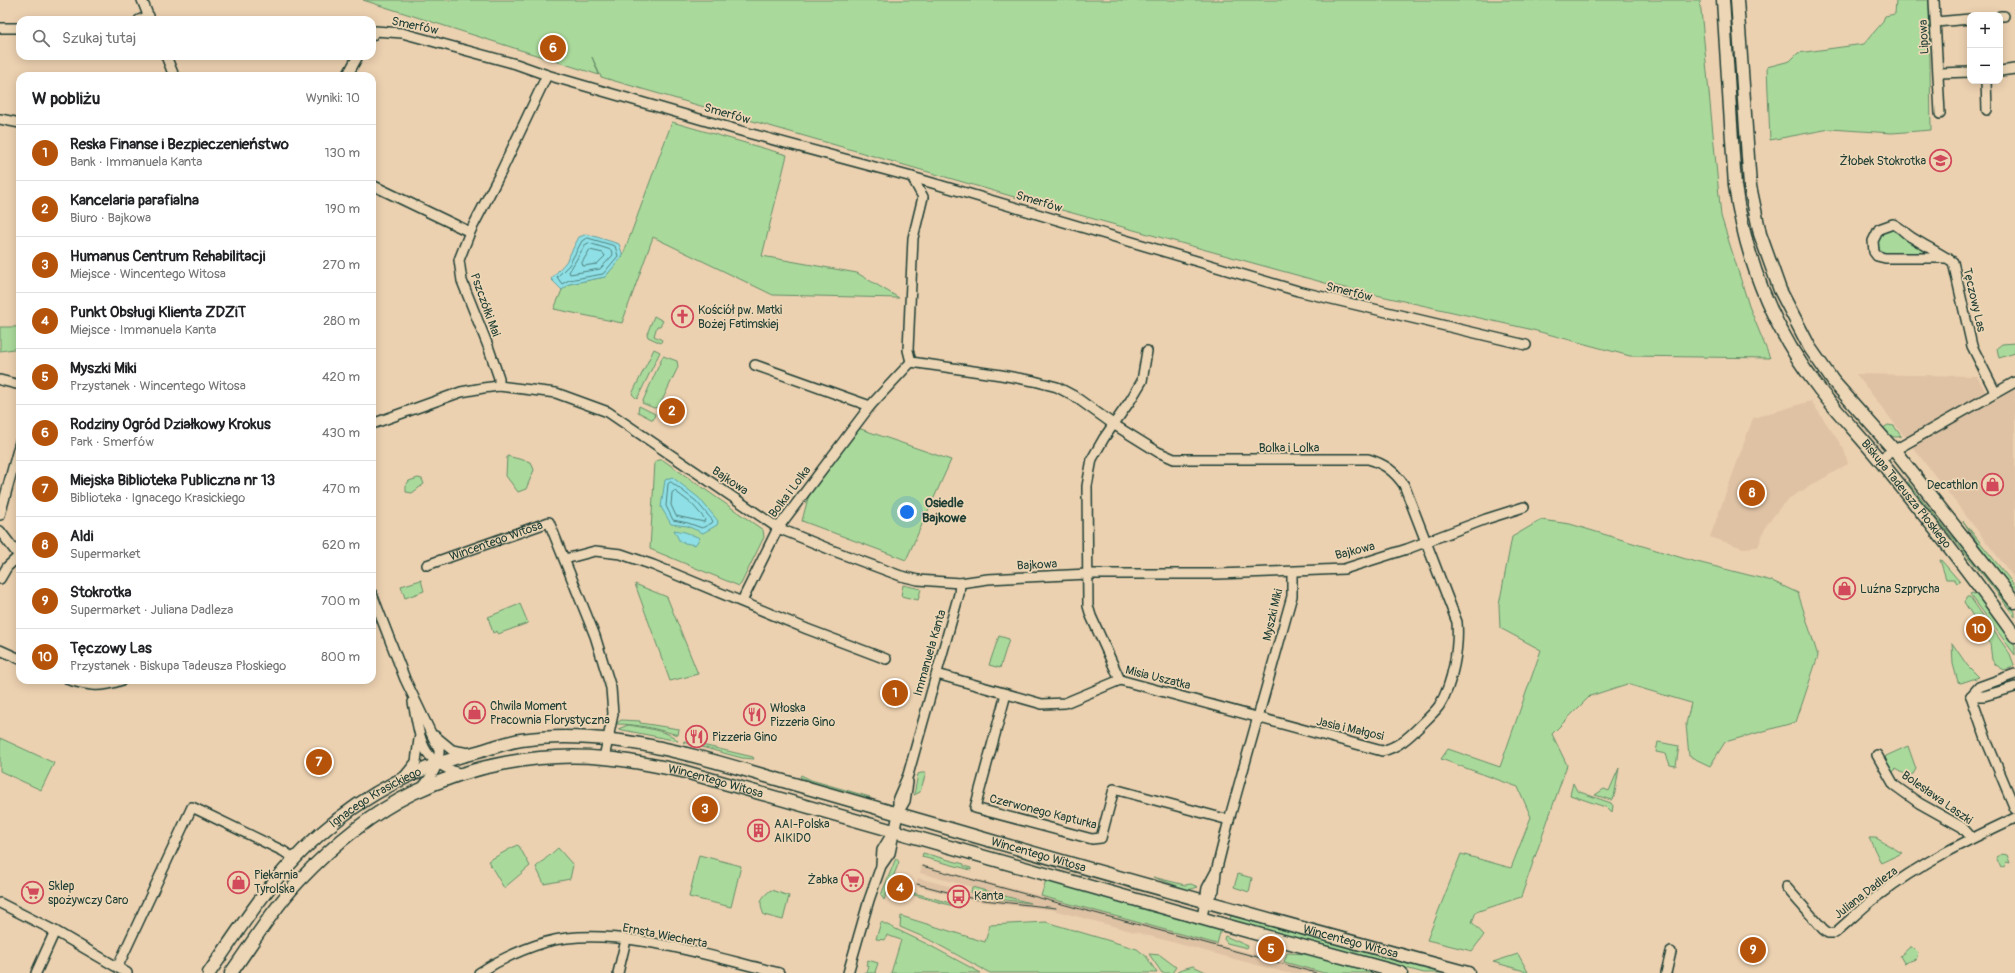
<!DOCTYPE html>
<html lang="pl">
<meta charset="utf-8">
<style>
:root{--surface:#fff;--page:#f2f2f2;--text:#202124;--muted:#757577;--line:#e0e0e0;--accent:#b45309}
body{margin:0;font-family:Pangolin,sans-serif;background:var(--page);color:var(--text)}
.controls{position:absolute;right:12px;top:12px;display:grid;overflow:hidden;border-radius:8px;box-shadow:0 2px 10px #0003}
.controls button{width:36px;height:36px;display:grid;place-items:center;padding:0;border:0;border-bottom:1px solid var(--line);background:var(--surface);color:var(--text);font:20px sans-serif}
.you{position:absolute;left:907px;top:512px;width:14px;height:14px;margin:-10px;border:3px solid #fff;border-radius:50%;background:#1a73e8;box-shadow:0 0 0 6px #1a73e833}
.badge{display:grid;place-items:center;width:26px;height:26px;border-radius:50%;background:var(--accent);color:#fff;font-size:13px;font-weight:700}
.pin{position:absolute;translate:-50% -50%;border:2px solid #fff;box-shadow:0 1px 4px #0006}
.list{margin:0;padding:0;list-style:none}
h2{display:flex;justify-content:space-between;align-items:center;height:52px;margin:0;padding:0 16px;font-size:17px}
h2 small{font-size:13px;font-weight:400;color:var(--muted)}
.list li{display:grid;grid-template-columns:26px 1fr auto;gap:12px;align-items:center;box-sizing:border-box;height:56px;padding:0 16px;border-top:1px solid var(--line)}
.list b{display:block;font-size:15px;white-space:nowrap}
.list p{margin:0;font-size:13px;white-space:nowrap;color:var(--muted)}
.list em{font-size:13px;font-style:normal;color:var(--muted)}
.icon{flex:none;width:22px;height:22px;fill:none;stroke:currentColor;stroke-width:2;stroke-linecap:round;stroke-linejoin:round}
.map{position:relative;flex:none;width:2015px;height:973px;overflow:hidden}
.search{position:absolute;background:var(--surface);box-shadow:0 2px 10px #0003;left:16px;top:16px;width:360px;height:44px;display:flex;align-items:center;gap:10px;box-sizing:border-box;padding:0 14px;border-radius:12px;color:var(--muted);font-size:15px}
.panel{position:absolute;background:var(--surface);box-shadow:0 2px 10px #0003;left:16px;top:72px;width:360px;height:612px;border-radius:12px}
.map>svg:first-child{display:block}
</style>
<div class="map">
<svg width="2015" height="973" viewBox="0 0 2015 973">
<rect width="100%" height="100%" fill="#ecd1b0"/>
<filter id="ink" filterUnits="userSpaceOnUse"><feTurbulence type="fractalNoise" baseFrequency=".025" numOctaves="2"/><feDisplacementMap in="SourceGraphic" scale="8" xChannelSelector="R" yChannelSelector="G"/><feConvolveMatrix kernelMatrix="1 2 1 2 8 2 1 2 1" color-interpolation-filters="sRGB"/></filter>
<g filter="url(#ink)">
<g fill="#dfc2a4">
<polygon points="1856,374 1977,376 1992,403 2015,389 2015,579"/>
<polygon points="1811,401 1844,449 1848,464 1793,496 1782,505 1766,526 1758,547 1743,548 1710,537 1753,418"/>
<polygon points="922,865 1041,896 1324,973 1286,973 1053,910 973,901 916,886 918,878 998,899 1026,902 920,873"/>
</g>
<g fill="#aada9b" stroke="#648c68">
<polygon points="363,0 1700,0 1721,216 1749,306 1770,358 1630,356 1529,329 1336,286 1011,196 601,77 592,57 599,75"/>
<polygon points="1896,0 1929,0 1931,130 1892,133 1830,129 1770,140 1767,67 1790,61 1798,53 1864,44 1882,23 1885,16 1895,14"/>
<polygon points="672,122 787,155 762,256 857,273 899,298 773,295 653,237 622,323 554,309 562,290 569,284 605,277 623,255"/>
<polygon points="1893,228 1927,251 1926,254 1886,254 1880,250 1877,243 1881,232"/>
<polygon points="654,316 663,321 660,326 657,326 654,336 662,340 661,343 648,337 647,334"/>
<polygon points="20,321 20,348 0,351 0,327 16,327"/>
<polygon points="2015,343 2015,353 1999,358 1997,348 2002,344"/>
<polygon points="654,349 660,352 637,399 632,394"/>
<polygon points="663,356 677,361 678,367 659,407 654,408 642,403"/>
<polygon points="639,406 655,414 653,420 638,412"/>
<path d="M1888 425 1894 426 1901 436C1893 439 1888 435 1883 428Z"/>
<polygon points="858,428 951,460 906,560 802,521 808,498 819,477"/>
<polygon points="507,456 531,462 534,470 526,489 518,492 506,476"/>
<polygon points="659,460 663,460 763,530 764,537 741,584 739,586 650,549 655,462"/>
<polygon points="418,478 422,479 424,484 412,493 406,492 406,485 409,481"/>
<path d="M1908 482 1952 536 1980 564 2015 612V617C1981 570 1943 527 1906 483Z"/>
<polygon points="1541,520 1570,524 1689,560 1772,581 1798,593 1818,656 1796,722 1725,742 1710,766 1689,756 1686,724 1691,703 1627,684 1590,696 1552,734 1567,765 1521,897 1476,912 1472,922 1484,935 1472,951 1427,940 1461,854 1511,868 1531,817 1518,787 1441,759 1448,749 1500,767 1541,650 1500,628 1499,605 1512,537"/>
<polygon points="1963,521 2015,586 2015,593 1981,548"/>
<polygon points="1940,560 1941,560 1960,582 1957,583 1954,579 1946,579"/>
<polygon points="421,580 424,591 405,598 401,586"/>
<polygon points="635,584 667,597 698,674 670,681"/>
<polygon points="903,585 921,589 918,600 901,596"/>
<polygon points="1972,593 1979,596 2015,646 2015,655 1970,594"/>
<polygon points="1967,597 1970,597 2010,654 2014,665 2011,668 2004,670 1996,665 1992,660 1990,643 1964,602"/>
<polygon points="520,604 528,623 498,634 497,631 493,633 488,617"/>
<polygon points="999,636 1009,639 1000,668 989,665"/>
<polygon points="1952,643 1967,665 1979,677 1961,683 1958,682 1953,664"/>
<path d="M621 720 640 721V723L679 729 678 735C657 729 638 724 616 724Z"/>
<path d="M628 725C640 727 671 731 678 741L618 729Z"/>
<polygon points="0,738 54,763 41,790 0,771"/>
<polygon points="685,741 753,757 754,759 742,758 683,742"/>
<polygon points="1658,742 1679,746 1676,766 1670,765 1666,754 1656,752"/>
<polygon points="1908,746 1916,769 1913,774 1908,776 1896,769 1892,773 1885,759 1886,756"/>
<polygon points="1619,768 1614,798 1611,800 1595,795 1604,789 1609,791"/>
<polygon points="921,773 926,773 920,792 914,795 918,774"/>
<polygon points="801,775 811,780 870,797 869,799 819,785 800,777"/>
<polygon points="1573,783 1577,791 1611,803 1613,806 1612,812 1608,808 1570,795"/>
<polygon points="1869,838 1876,838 1902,853 1881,863"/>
<polygon points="517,845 519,846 530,866 504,888 488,861"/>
<polygon points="558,848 573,865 570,879 544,884 536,867"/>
<polygon points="923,853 964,864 964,866 971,868 971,870 922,857"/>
<polygon points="2002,854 2007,855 2010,863 2006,862 2005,866 2001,868 1996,857"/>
<polygon points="699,855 741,866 731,907 689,897"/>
<polygon points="896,858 899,862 884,900 881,895"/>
<polygon points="1238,874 1252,878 1249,892 1234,887"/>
<polygon points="1153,877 1185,885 1191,884 1198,887 1188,890"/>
<polygon points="1046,880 1221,929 1217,944 1041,896"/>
<polygon points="972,887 1030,903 998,899 971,892"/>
<path d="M771 890 789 896 783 920 764 915C759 903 760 898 771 890Z"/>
<polygon points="914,893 961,906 960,908 914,895"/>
<polygon points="1231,915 1447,973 1424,973 1230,920"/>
<polygon points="901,916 985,942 990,925 1046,922 1137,949 1146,956 1157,973 990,973 928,939 900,927"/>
<polygon points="881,922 927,944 981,973 891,973 901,940 887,935 885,940 876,939"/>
<polygon points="1225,936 1248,946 1247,948 1227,943 1224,939"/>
<polygon points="1910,947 1912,947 1918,953 1916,959 1904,963 1900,956"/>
<polygon points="1287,953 1308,954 1380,973 1324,973 1284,962"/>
<polygon points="1149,954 1160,955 1176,967 1172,973 1162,973"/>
<polygon points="1518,954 1528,972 1493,962"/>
<polygon points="868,960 878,963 875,972 877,973 863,973 867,972 869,966 866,965"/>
<polygon points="1193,966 1208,973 1177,973 1179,970"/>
</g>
<g fill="#8fe0e6" stroke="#629f9f">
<polygon points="587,234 619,244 623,256 605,277 569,284 562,290 551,279 566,262 579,237"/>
<polygon points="672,477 699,498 718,521 717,525 703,533 687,526 671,524 661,507 665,480"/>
<polygon points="674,530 685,532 700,538 695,545 680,542"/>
</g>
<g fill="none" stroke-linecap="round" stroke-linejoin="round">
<g stroke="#4c7e7b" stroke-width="1">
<polygon points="588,238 615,246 618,256 603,274 569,280 562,284 557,277 569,265 582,241"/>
<polygon points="589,243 611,250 613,255 600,269 570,274 569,272 585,245"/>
<polygon points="590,250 603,253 605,256 597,264 583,266 582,263"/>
<polygon points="671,482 696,501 713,521 712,523 702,528 688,523 673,520 666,506 668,484"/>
<polygon points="675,491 692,504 705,519 704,522 676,516 671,505 672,493"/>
</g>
<defs>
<g id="street">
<polyline points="142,0 150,20"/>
<polyline points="1934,0 1940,114"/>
<polyline points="2000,16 2004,16"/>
<polyline points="139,20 149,16"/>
<polyline points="1936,22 1970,19"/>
<polyline points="0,28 20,28"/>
<polyline points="372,36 375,31 402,33 516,64 547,75 748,133 912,177 1298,291 1526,345"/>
<polyline points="166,56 174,76"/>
<polyline points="2000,71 2015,69"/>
<polyline points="1939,73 1970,72"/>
<polyline points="347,76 358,56"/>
<polyline points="1986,81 1987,110"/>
<polyline points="0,119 20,123"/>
<polyline points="372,185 470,232"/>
<path d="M1948 258H1885L1877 256 1874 252 1873 241 1879 229 1893 224C1901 227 1904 233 1911 237 1924 245 1937 252 1950 260L1953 262 1972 346 1995 392"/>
<path d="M911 362 1001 375 1034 381 1057 387 1074 396 1113 424 1158 452 1174 459H1368C1385 464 1394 471 1404 485L1457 622C1459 647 1453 684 1439 706 1434 713 1426 720 1420 726 1408 738 1398 747 1382 751L1120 680 1065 703 1042 704 937 674"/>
<polyline points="755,365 870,406"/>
<polyline points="0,380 20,385"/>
<polyline points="499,386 499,378 488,346 462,281 459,260 470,232 501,172 547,75"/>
<polyline points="372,424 461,392 483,388 499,386 556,393 608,412 778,528 834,551 901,576 918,580 960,583 988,579 1088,574 1218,574 1344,569 1407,549 1486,519 1524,507"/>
<polyline points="1879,459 2015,382"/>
<polyline points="0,515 20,442"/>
<polyline points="0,531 19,556"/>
<polyline points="565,559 595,551 621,554 653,565 807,629 886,659"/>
<path id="s1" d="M427 565 549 522 595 636 611 688 613 714 604 758"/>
<polyline points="0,579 7,567 20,555"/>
<path d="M372 594 405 679 439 750C440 765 431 777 422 788"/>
<polyline points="742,601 778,528 870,406 911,362 908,350 913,238 923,197 912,177"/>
<polyline points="0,650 20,659"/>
<path d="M69 680C90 686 100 688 122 680"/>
<polyline points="1120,680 1091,616 1088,606 1087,486 1092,459 1104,438 1130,401 1142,381 1147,351"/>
<polyline points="1006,694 975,808 1092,839 1101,838 1114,789 1229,820"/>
<polyline points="1971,696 1987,742 2015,809"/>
<polyline points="1971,696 1979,687 2015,674"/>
<polyline points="1971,696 1984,696 2015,687"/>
<path d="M413 702C421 741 420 762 462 774"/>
<polyline points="435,736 452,750 469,753"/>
<polyline points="1877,755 1894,785 1919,803 1962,827 1972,838"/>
<polyline points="404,777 416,762 419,739"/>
<polyline points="898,813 905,801 908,782"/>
<polyline points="881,864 882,850 891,835"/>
<path d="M1786 887 1823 929 1828 933H1835C1850 920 1864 906 1879 895 1920 863 1968 840 2015 818"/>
<polyline points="1206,901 1214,890 1216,872 1229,820 1292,596 1292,572"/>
<polyline points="0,903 55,931 127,973"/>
<polyline points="1202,918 1207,888 1215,873"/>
<polyline points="118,966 192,807 283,851 295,859"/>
<polyline points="36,973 55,931"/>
<path d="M479 973C499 960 523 949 546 942 614 924 712 957 779 973"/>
<polyline points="618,973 626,940"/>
<polyline points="848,973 869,900 881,866 890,853 898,814 898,798 908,775 959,594 960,583"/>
<polyline points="1666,973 1671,952"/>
</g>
<g id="secondary">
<path id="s2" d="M1723 0 1735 186C1746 261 1773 330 1820 390 1841 417 1865 441 1886 468 1931 523 1974 578 2015 636"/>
<polyline points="1737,0 1750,186 1760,234 1780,290 1810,348 1833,381 1894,450 2015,602"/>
<path id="s3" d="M209 973C234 937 258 899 287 867 339 809 405 769 481 751 494 747 507 742 521 740 604 728 687 753 766 776 822 792 877 808 933 824 1111 876 1289 925 1468 973"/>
<path id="s4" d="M231 973C253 942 273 909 299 881 332 846 370 814 413 793 471 765 541 752 604 758 630 760 656 766 682 771L1225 925 1401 973"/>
</g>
</defs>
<use href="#street" stroke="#1f3d34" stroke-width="12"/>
<use href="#secondary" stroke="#1f3d34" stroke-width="15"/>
<use href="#street" stroke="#ecd6b5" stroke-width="9"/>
<use href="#secondary" stroke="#ecd6b5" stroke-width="12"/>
<g stroke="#1f3d34" stroke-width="1">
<polyline points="922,866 1316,973"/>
<polyline points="917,884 974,899 1056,908"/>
</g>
</g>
</g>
<defs>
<symbol id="school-ring" viewBox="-11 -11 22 22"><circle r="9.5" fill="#ecd6b5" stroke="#d1495b" stroke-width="1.5"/><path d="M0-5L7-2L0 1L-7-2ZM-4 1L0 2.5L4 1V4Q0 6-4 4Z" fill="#d1495b"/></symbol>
<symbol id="church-ring" viewBox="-11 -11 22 22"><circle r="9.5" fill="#ecd6b5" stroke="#d1495b" stroke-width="1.5"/><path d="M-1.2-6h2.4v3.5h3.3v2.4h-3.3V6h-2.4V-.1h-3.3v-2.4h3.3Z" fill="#d1495b"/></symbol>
<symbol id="shop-ring" viewBox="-11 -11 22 22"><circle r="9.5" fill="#ecd6b5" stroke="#d1495b" stroke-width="1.5"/><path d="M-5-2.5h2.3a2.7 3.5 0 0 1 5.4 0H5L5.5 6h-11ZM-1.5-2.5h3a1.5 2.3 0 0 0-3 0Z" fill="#d1495b"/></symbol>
<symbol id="restaurant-ring" viewBox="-11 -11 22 22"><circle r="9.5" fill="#ecd6b5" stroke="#d1495b" stroke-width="1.5"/><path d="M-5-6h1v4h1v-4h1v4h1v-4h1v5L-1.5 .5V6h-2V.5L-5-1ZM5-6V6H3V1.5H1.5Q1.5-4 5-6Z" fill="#d1495b"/></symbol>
<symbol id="building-ring" viewBox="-11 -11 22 22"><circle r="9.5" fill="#ecd6b5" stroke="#d1495b" stroke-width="1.5"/><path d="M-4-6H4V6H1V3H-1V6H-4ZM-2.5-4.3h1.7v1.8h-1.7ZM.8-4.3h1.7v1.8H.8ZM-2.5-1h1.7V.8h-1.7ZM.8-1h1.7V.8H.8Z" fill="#d1495b"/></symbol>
<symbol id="supermarket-ring" viewBox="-11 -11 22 22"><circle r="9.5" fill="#ecd6b5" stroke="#d1495b" stroke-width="1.5"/><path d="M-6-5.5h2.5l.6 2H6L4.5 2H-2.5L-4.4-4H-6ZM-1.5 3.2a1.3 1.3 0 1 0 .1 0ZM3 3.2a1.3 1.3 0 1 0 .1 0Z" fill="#d1495b"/></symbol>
<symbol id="bus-ring" viewBox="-11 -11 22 22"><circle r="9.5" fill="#ecd6b5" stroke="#d1495b" stroke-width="1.5"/><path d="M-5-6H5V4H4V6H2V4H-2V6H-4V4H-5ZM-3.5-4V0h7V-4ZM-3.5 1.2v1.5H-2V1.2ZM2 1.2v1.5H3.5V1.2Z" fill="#d1495b"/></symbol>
</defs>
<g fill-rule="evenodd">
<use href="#school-ring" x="1928" y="148" width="25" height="25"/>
<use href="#church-ring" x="670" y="304" width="25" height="25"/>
<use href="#shop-ring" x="1980" y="472" width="25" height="25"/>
<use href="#shop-ring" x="1832" y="576" width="25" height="25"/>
<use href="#shop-ring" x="462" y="700" width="25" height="25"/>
<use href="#restaurant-ring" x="742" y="702" width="25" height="25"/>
<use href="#restaurant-ring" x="684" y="724" width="25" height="25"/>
<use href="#building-ring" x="746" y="818" width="25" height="25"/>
<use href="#supermarket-ring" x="840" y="868" width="25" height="25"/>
<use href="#shop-ring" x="226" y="870" width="25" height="25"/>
<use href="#supermarket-ring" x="20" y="880" width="25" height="25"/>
<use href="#bus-ring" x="946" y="884" width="25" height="25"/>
</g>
<g text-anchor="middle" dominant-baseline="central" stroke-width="3.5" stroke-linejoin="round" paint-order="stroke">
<g font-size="12" fill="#1f3d34" stroke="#ecd6b5">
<text transform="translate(415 26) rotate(12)">Smerfów</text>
<text transform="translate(1924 37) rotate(-93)">Lipowa</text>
<text transform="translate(727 114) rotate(16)">Smerfów</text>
<text transform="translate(1039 202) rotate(17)">Smerfów</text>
<text transform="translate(1349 292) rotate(14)">Smerfów</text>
<text transform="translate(1974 300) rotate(77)">Tęczowy Las</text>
<text transform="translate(485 305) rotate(70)">Pszczółki Mai</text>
<text x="1289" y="448">Bolka i Lolka</text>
<text transform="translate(730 481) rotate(34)">Bajkowa</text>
<text transform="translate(790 492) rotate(-53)">Bolka i Lolka</text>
<text stroke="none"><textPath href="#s2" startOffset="545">Biskupa Tadeusza Płoskiego</textPath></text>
<text stroke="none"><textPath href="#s1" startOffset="73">Wincentego Witosa</textPath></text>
<text transform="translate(1355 551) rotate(-14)">Bajkowa</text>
<text transform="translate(1037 565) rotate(-3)">Bajkowa</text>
<text transform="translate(1273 615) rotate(-77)">Myszki Miki</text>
<text transform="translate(930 653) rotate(-74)">Immanuela Kanta</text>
<text transform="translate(1158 678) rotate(14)">Misia Uszatka</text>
<text transform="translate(1350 729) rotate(13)">Jasia i Małgosi</text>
<text stroke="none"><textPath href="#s4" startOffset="570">Wincentego Witosa</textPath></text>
<text transform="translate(1937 798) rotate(35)">Bolesława Laszki</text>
<text stroke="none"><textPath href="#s3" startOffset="245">Ignacego Krasickiego</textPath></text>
<text transform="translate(1043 812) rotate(14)">Czerwonego Kapturka</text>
<text stroke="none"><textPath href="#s3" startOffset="936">Wincentego Witosa</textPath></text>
<text transform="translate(1866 893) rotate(-38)">Juliana Dadleza</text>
<text transform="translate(665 936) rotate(11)">Ernsta Wiecherta</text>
<text stroke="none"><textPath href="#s3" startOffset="1260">Wincentego Witosa</textPath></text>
</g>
<g font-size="12" fill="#1f3d34" stroke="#ecd6b5" text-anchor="start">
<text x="1926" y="161" text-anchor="end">Żłobek Stokrotka</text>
<text x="698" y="310">Kościół pw. Matki<tspan x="698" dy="14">Bożej Fatimskiej</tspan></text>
<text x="1978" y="485" text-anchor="end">Decathlon</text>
<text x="1860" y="589">Luźna Szprycha</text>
<text x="490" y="706">Chwila Moment<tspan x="490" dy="14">Pracownia Florystyczna</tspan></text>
<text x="770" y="708">Włoska<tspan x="770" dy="14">Pizzeria Gino</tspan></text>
<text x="712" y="737">Pizzeria Gino</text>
<text x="774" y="824">AAI-Polska<tspan x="774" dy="14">AIKIDO</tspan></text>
<text x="254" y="875">Piekarnia<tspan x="254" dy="14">Tyrolska</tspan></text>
<text x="838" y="880" text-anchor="end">Żabka</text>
<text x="48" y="886">Sklep<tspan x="48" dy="14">spożywczy Caro</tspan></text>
<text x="974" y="896">Kanta</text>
</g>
<g font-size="13" font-weight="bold" fill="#1f3d34" stroke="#ecd6b5">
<text x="944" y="503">Osiedle<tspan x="944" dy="15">Bajkowe</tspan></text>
</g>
</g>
</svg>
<div class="controls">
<button>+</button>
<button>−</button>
</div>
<div class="you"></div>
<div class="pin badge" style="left:895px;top:693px">1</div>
<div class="pin badge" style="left:672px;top:411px">2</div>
<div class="pin badge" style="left:705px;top:809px">3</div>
<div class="pin badge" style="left:900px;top:888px">4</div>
<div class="pin badge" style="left:1271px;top:949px">5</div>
<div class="pin badge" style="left:553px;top:48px">6</div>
<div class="pin badge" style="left:319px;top:762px">7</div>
<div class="pin badge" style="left:1752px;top:493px">8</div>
<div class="pin badge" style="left:1753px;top:950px">9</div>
<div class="pin badge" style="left:1979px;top:629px">10</div>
<div class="search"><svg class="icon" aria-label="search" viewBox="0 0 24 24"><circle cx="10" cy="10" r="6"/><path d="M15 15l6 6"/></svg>Szukaj tutaj</div>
<section class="panel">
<h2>W pobliżu<small>Wyniki: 10</small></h2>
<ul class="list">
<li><span class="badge">1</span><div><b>Reska Finanse i Bezpieczenieństwo</b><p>Bank · Immanuela Kanta</p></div><em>130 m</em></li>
<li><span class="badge">2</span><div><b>Kancelaria parafialna</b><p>Biuro · Bajkowa</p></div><em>190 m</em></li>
<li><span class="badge">3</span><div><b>Humanus Centrum Rehabilitacji</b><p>Miejsce · Wincentego Witosa</p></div><em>270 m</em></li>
<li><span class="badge">4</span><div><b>Punkt Obsługi Klienta ZDZiT</b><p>Miejsce · Immanuela Kanta</p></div><em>280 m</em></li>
<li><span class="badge">5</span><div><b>Myszki Miki</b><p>Przystanek · Wincentego Witosa</p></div><em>420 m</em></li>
<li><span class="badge">6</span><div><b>Rodziny Ogród Działkowy Krokus</b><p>Park · Smerfów</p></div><em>430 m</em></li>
<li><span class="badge">7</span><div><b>Miejska Biblioteka Publiczna nr 13</b><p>Biblioteka · Ignacego Krasickiego</p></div><em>470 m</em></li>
<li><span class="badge">8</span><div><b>Aldi</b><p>Supermarket</p></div><em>620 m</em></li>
<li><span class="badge">9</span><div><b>Stokrotka</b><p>Supermarket · Juliana Dadleza</p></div><em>700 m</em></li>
<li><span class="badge">10</span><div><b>Tęczowy Las</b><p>Przystanek · Biskupa Tadeusza Płoskiego</p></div><em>800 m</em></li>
</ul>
</section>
</div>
